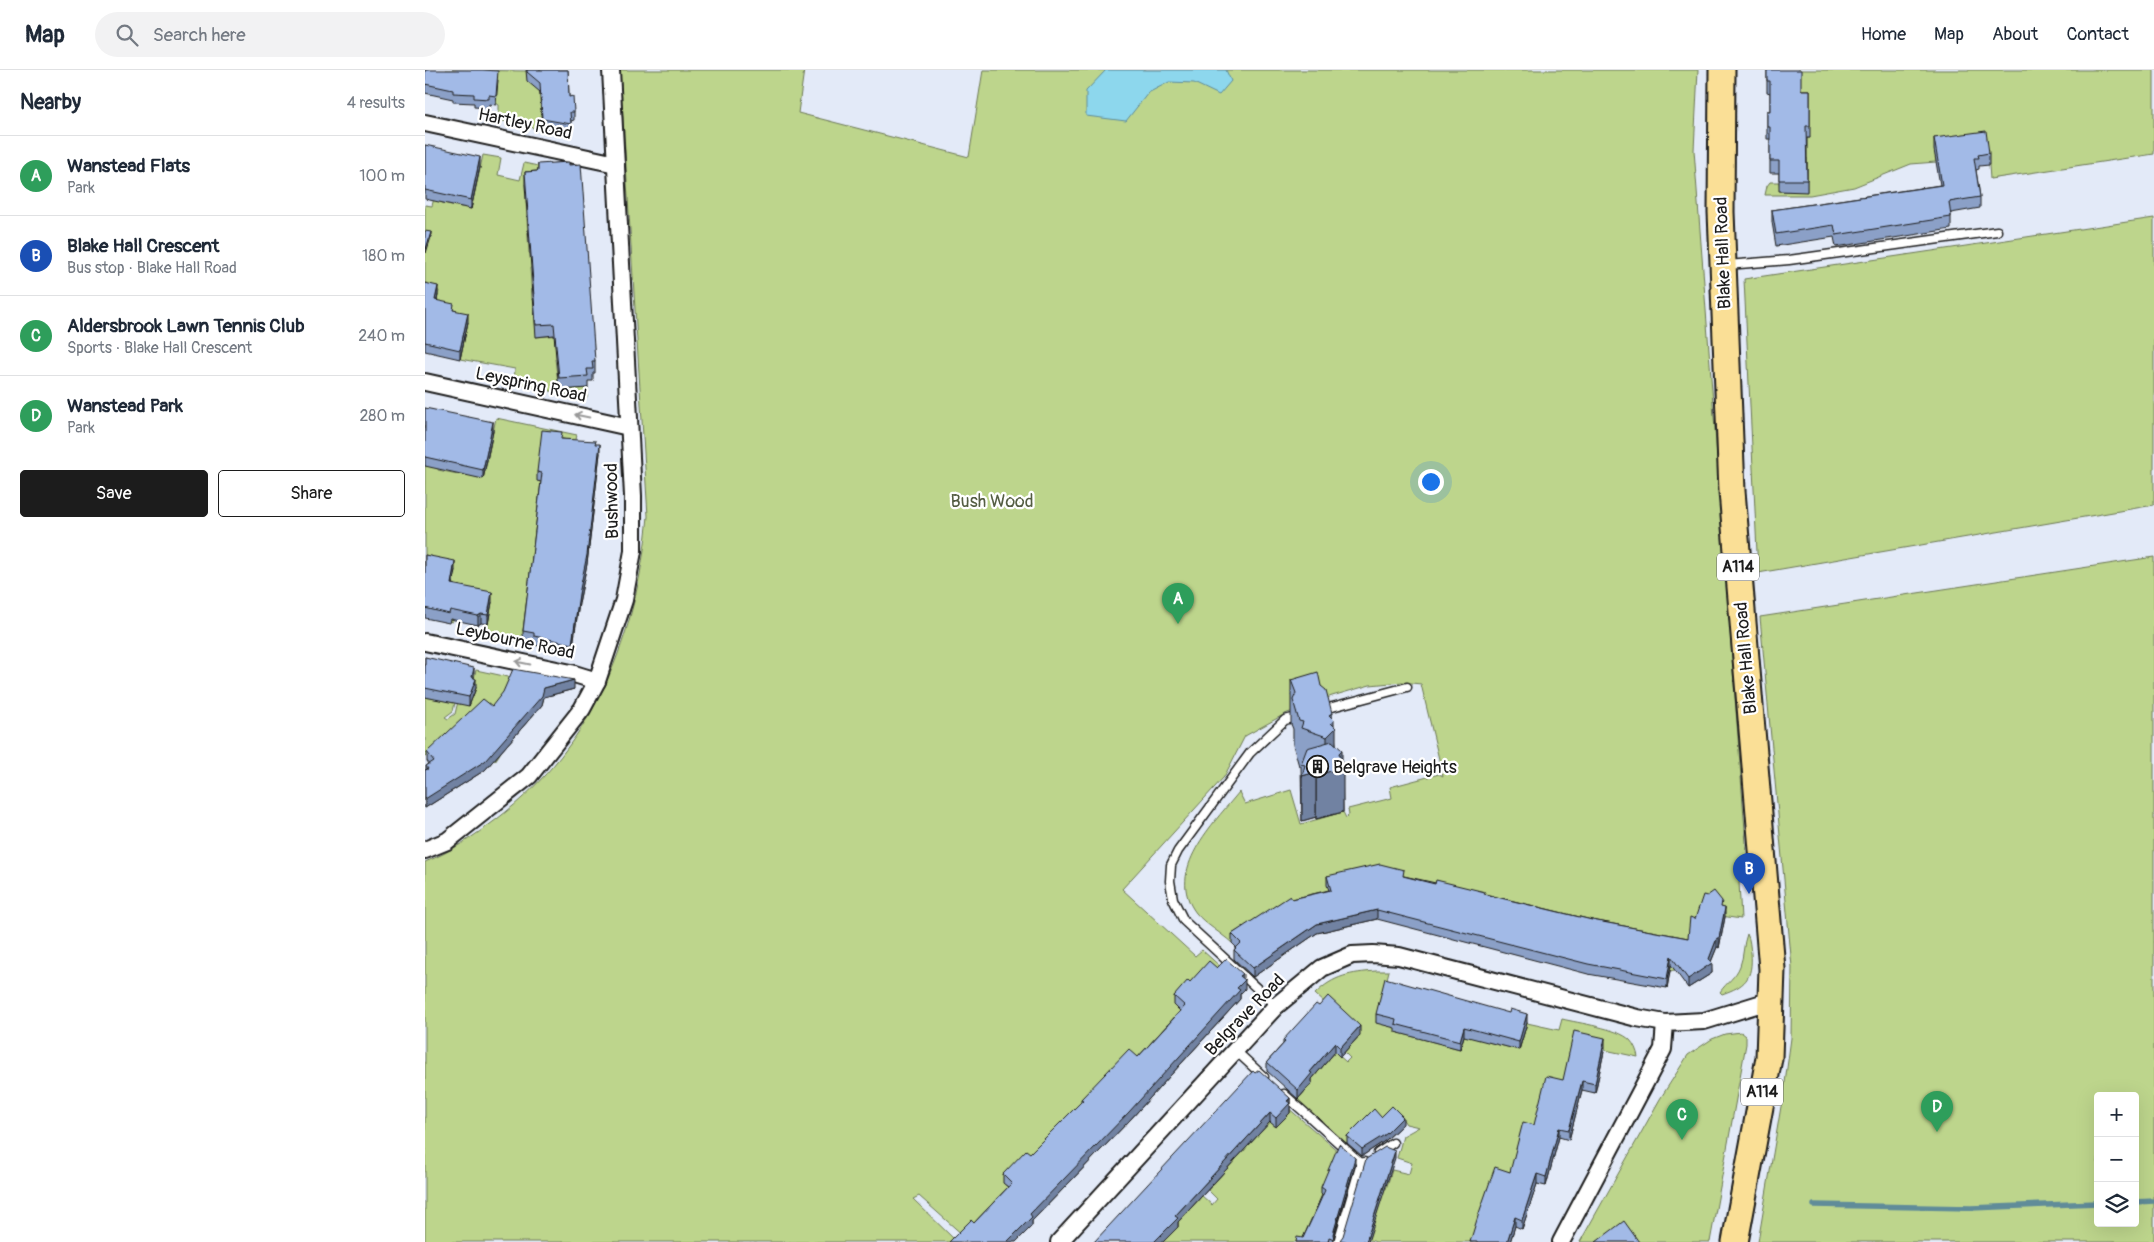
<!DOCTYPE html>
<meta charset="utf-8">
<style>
:root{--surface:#fff;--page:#f2f2f3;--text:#1f2937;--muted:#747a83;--line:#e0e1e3;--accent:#1c1c1c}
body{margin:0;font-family:Pangolin,sans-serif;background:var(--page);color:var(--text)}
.controls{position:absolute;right:15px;bottom:15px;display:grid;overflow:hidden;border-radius:5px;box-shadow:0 5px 20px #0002}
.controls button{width:45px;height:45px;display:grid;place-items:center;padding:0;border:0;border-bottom:1px solid var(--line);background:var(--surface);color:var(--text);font:25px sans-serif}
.you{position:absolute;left:1005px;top:411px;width:18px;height:18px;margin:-12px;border:4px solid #fff;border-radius:50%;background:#1a73e8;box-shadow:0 0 0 8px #1a73e833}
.badge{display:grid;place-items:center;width:32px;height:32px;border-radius:50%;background:var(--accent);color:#fff;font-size:16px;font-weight:700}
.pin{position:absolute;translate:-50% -41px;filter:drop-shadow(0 1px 2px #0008)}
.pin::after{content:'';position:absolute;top:26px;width:18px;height:15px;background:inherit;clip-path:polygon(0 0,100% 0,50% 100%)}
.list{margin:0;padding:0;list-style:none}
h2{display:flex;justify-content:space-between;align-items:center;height:65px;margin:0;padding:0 20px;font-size:21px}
h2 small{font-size:16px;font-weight:400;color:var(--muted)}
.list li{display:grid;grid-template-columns:32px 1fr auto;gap:15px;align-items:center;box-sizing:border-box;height:80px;padding:0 20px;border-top:1px solid var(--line)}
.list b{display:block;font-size:19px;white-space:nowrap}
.list p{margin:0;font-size:16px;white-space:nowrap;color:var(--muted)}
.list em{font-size:16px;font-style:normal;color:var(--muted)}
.actions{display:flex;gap:10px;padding:15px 20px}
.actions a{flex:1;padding:11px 0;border:1px solid var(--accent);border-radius:5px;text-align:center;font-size:18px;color:var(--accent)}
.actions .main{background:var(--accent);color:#fff}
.icon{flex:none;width:28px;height:28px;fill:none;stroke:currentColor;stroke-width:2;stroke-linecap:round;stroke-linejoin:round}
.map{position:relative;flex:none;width:1729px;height:1172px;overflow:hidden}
header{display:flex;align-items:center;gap:30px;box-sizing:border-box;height:70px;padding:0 25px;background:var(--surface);border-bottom:1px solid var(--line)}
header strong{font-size:24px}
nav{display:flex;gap:28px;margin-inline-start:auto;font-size:18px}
.search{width:350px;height:45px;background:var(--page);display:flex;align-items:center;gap:12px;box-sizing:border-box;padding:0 18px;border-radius:28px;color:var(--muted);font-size:19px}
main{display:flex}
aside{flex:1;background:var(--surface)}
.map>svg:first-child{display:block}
</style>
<header>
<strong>Map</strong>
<div class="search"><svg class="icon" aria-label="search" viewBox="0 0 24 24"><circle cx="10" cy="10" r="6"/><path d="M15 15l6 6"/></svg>Search here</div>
<nav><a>Home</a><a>Map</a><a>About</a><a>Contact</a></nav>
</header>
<main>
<aside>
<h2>Nearby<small>4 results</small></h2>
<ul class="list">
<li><span class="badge" style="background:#2e9e5b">A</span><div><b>Wanstead Flats</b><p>Park</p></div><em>100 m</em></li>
<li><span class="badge" style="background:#1a4fb4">B</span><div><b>Blake Hall Crescent</b><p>Bus stop · Blake Hall Road</p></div><em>180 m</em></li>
<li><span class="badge" style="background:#2e9e5b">C</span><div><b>Aldersbrook Lawn Tennis Club</b><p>Sports · Blake Hall Crescent</p></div><em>240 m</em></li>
<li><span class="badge" style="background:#2e9e5b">D</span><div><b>Wanstead Park</b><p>Park</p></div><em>280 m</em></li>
</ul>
<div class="actions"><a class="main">Save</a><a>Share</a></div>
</aside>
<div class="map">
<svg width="1729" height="1172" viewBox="0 0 1729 1172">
<rect width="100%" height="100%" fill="#e3eaf8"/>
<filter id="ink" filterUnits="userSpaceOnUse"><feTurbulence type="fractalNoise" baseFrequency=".02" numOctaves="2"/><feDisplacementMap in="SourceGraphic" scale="10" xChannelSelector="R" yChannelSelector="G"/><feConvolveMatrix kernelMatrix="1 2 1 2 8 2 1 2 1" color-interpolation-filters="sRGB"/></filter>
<g filter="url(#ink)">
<g fill="#bdd58c" stroke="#6c7854" fill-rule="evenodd">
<polygon points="21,0 104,1 114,15 117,60 74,50 74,35"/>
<path d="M195 0H379L373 43 544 87 558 0H1273L1269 80 1324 814 1314 812 1316 849 1296 846C1286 855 1273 863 1264 872 1256 882 1261 899 1245 901L1248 886 903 816 906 829 838 852 807 873C796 863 780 854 771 843 739 801 789 753 814 722L820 734 866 720 876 754 918 742 921 748 924 745 923 739 967 728 965 717 1014 704 1018 706 996 614 977 612 945 615 907 626 860 644 820 666 799 707 697 819 770 886 777 880 799 900 760 945 578 1113 591 1125 539 1166 494 1126 488 1129 532 1172H0V792C26 782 49 766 72 749 170 674 212 566 223 446Z"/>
<polygon points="1373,0 1729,0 1729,84 1565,109 1564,95 1510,80 1511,92 1486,94 1429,117 1385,125 1340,125 1342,116 1345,112 1354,112 1355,121 1382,121 1382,88 1364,88 1364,69 1385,68 1372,32"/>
<polygon points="58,85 76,88 73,105 95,110 99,93 127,99 100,114 104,183 132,196 105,198 107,229 148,227 111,267 136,265 133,289 130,289 134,320 163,318 162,328 89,314 90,299 35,289 43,252 6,256 14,221 1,218 0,222 0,183 6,167 0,166 0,135 7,136 13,112 21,114 17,133 46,139"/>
<polygon points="1729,148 1729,435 1333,503 1319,209"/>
<polygon points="71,348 152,365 141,415 98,570 109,572 109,575 60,566 67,532 33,524 27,552 24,551 0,521 0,395 18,377 13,400 38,405 43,382 58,409"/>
<path d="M1729 487V1172H1333L1360 1013 1366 968 1367 897 1335 547ZM1673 1026H1710V1153H1673Z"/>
<polygon points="51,600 88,608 59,667 76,682 70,691 35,660 0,687 0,627 28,632 37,604 28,641 20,647 23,649 30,644 34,627 47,616"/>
<path d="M1322 864C1325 869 1325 877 1326 883 1328 909 1320 916 1297 924L1295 922C1301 913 1311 907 1315 896 1319 886 1318 874 1322 864Z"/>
<path d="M951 901H964L951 952 971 958V962L1035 979 1044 947 1063 972 1094 980 1102 953 1134 960 1137 949C1153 953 1193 958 1205 970 1209 974 1212 981 1213 987L1180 980V977L1138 1019 1110 1061 1085 1111 1048 1172H951L928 1165 959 1119H961L967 1100 984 1104 987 1093 972 1088 978 1066 994 1057 981 1054 974 1044 958 1052 949 1046 919 1075 871 1031 887 1013 883 1009 910 982 921 992 925 988 915 978 935 965 890 924C909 905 926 903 951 901Z"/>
<polygon points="1316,962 1321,966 1321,974 1285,1172 1155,1172 1235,1029 1263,985 1287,969 1300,964"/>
<polygon points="854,1030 914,1082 883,1172 738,1172 752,1157 748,1153 776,1125 787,1135 792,1129 783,1120 844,1051 851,1057 864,1043"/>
</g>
<polygon fill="#8dd7ed" stroke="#608c99" points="681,0 801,0 806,11 794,25 769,13 744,12 723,23 701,51 661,46 661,21"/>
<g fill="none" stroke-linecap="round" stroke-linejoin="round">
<g stroke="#608c99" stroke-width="5.5">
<polyline points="1710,1132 1729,1131"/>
<polyline points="1389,1135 1546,1138 1673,1133"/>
</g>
<defs>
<g id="service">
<polyline points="1302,195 1364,190 1572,161"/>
<polyline points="896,640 982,617"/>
<polyline points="851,936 759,851 748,829 745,811 746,795 753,781 825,683 860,650 876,646"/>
<polyline points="811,981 839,1007"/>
<polyline points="859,1024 936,1093"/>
<polyline points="953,1083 968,1073"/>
<polyline points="913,1172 936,1093 939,1092"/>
</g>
<g id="minor">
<polyline points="0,53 191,94"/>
<polyline points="0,312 204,357"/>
<polyline points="0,572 146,603 172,611"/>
<polyline points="0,780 22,771 104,706 157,639 172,611 199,530 208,481 208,426 186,0"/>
<polyline points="634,1172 851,936 897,898 927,885 948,884 974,886 1212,948 1240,953"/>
<polyline points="1136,1172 1238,979 1240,953 1279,951 1347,930"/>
</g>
<polyline id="primary" points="1297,0 1296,142 1307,421 1347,899 1344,988 1310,1172"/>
</defs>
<use href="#service" stroke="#1c1c1c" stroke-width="11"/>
<use href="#minor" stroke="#1c1c1c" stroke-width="20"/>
<use href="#primary" stroke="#1c1c1c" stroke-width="29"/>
<use href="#service" stroke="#fff" stroke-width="8"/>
<use href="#minor" stroke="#fff" stroke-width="16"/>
<use href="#primary" stroke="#fadf96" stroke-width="25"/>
</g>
<g fill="#8ba0c7" stroke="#1c1c1c">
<polygon points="0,0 73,10 71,35 64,34 64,38 49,37 49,33 28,32 28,29 0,23"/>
<polygon points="101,0 143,0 144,27 149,42 149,50 146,51 146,63 117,58 115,22 102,11"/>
<polygon points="1342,0 1376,20 1385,20 1385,68 1382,68 1382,122 1354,121 1354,103 1345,103 1345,69 1342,69 1342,41 1345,41 1345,23 1342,22"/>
<polygon points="1509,68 1564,83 1564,95 1554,96 1554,99 1551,100 1555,127 1555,138 1526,143 1526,159 1411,177 1409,167 1351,176 1347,152 1347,140 1515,115 1509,80"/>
<polygon points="0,75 55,97 46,139 0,129"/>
<polygon points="113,94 170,291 170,303 168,303 168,311 163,311 163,318 134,320 129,265 111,267 100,114 100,102 113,101"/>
<polygon points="0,213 13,225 12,231 29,240 43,252 35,289 0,281"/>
<polygon points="0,338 68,361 58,409 0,396"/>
<polygon points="137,369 171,374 175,383 162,494 154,533 147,583 109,575 109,572 98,570 98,561 116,412 112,411 112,402"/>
<polygon points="0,485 30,500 27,514 67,532 63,554 56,553 53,555 25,549 24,553 0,548"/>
<polygon points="0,587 49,606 49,608 51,618 44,636 0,627"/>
<polygon points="866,610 896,616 907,648 909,656 911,674 917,692 918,742 891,749 891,747 877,751 876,696 874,696 868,675 868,659 866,654"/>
<polygon points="149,619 119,627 117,635 60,700 0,738 0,700 1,699 1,696 4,694 2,691 2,682 67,636"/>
<polygon points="902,806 979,806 1060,824 1167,850 1263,868 1270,849 1297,837 1300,847 1294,878 1292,877 1286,892 1287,903 1263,918 1246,895 1242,918 1163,904 952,849 892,863 828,907 809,889 809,880 811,877 807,873 807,864 867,829 904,820 902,815"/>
<polygon points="792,898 820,919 815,924 815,929 704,1051 607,1151 607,1156 549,1153 583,1117 578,1113 578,1104 605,1083 656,1032 656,1029 713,987 755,941 749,935 749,926 765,912"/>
<polygon points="951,944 1102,953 1094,980 1039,966 1035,979 970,962 970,958 951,953"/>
<polygon points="935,965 915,987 910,982 887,1009 887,1013 873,1029 842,1001 842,992 858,974 858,970"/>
<polygon points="1180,977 1170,1023 1157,1020 1144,1070 1134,1067 1121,1116 1112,1114 1097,1159 1090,1156 1085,1172 1045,1172 1085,1102 1109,1055"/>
<polygon points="830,1003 865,1028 865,1043 851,1057 845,1052 753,1152 753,1157 738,1172"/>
<polygon points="956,1047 978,1054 961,1070 937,1086 922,1073 922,1066"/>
<polygon points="930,1095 908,1168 909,1172 871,1172 878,1168 897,1125 896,1124 896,1117"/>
</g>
<g fill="#7182a2" stroke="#1c1c1c">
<polygon points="55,87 55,97 46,139 46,130"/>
<polygon points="6,162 6,167 1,183 1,179"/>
<polygon points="13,216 13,225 10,239 10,230"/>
<polygon points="43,243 43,252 35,289 35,280"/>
<polygon points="68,352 68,361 58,409 58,400"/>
<polygon points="175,374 175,383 162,494 154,533 147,583 147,574"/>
<polygon points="30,491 30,500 26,523 26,514"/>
<polygon points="67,522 67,532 63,554 63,545"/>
<polygon points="56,544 56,553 53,555 53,546"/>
<polygon points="49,598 49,606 47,616 47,607"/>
<polygon points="51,609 51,618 44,636 44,627"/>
<polygon points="149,610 149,619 119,627 117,635 60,700 0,738 0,729 119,618"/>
<polygon points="907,643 907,652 909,650 909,660 911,658 911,700 914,683 917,680 917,698 918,698 918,742 891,749 891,705 902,702 902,667 904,645"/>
<polygon points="891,702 891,747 877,751 877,706"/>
<polygon points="1300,838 1300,847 1294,878 1294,868"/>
<polygon points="952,840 952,849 892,863 828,907 828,898 892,854"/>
<polygon points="1292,868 1292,877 1285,894 1287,893 1287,903 1263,918 1263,909 1284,889"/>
<polygon points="1246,886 1246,895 1242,918 1242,909"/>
<polygon points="818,904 818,911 820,910 820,919 815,924 815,929 704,1051 607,1151 607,1156 591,1172 582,1172 605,1144 812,918 815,906"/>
<polygon points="1102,944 1102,953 1094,980 1094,972"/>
<polygon points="935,956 935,965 915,987 915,978"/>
<polygon points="1039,957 1039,966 1035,979 1035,971"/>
<polygon points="1180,968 1180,977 1170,1023 1170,1014"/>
<polygon points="910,973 910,982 887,1009 887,1013 873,1029 873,1020 885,1002"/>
<polygon points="1157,1011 1157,1020 1144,1070 1144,1060"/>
<polygon points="865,1028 865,1043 851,1057 851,1048"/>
<polygon points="845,1043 845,1052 753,1152 753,1157 738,1172 729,1172 750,1146"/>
<polygon points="978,1047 978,1054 961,1070 937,1086 937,1079"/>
<polygon points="1134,1058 1134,1067 1121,1116 1121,1107"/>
<polygon points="970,1081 970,1088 943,1172 941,1172"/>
<polygon points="930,1088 930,1095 908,1168 908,1164"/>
<polygon points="1112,1104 1112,1114 1097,1159 1097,1150"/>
<polygon points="1090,1147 1090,1156 1085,1172 1082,1172"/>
</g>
<g fill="#a2bae7" stroke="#1c1c1c">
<polygon points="0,0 58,0 73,1 71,26 64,25 64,29 49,28 49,24 28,23 28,20 0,14"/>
<polygon points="102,0 143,0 144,27 148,26 149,42 145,42 146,54 117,49 115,13 102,2"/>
<polygon points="1342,0 1376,0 1376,20 1385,20 1385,56 1381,56 1382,110 1354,110 1354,91 1345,91 1345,57 1342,57 1342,41 1345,41 1345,11 1342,11"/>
<polygon points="1561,61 1564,83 1553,85 1554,88 1549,88 1555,127 1524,132 1526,147 1411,165 1409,155 1351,164 1347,140 1517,115 1509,68"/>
<polygon points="0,75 55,87 46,130 0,120"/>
<polygon points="144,92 144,95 156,94 170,291 167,291 168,299 162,299 163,306 134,308 129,254 111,255 100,102 113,101 113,94"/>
<polygon points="0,161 6,162 1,179 0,179"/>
<polygon points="0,213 13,216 10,230 29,234 28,240 43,243 35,280 0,272"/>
<polygon points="0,338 68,352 58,400 0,387"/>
<polygon points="117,360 137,362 136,369 171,371 170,374 175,374 162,485 154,524 147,574 109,566 109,563 98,561 117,403 112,402"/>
<polygon points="0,485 30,491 26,514 67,522 63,545 56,544 53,546 25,540 24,544 0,538"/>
<polygon points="0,587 49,598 47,607 51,609 44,627 0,618"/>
<polygon points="88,599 149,610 119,618 117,626 60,691 0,729 0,700 3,699 1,696 9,691 2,682 58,629 67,636 78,622"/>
<polygon points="893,602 896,616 901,620 907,643 904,645 909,650 906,653 911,658 902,667 876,658 878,652 874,651 868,630 871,623 866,610"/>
<polygon points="907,671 917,680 914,683 918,698 891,705 891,702 877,706 880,695 876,694 882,678"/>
<polygon points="955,794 979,800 978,806 1010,814 1011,810 1060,822 1059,824 1167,850 1263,868 1265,847 1270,849 1278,825 1282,826 1289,821 1297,831 1296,837 1300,838 1294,868 1292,868 1284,889 1287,893 1263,909 1246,886 1242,909 1163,894 952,840 892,854 828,898 809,880 816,873 807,864 865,826 867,829 906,820 902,806"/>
<polygon points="801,889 818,904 815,906 820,910 812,918 815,920 704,1042 605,1144 607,1147 582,1172 524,1172 546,1150 549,1153 587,1113 578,1104 601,1080 605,1083 658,1030 656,1029 704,979 713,987 760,936 749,926 763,910 765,912 784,891 792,898"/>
<polygon points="960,908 1084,943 1085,939 1102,944 1094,972 1039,957 1035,971 970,954 971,949 951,944"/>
<polygon points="903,926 935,956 915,978 910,973 885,1002 887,1003 873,1020 842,992 860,972 858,970 891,934 894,936"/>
<polygon points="1149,961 1180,968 1170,1014 1157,1011 1144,1060 1134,1058 1121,1107 1112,1104 1097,1150 1090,1147 1082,1172 1045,1172 1054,1143 1070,1097 1085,1102 1098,1052 1109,1055 1121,1006 1138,1010"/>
<polygon points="834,1000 865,1028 862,1031 865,1033 851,1048 845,1043 750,1146 753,1148 729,1172 669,1172 828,1001 830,1003"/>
<polygon points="967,1036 978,1047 961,1064 937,1079 922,1066 949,1039 956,1047"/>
<polygon points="914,1074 930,1088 908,1164 909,1169 904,1167 903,1172 871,1172 872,1167 878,1168 893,1136 900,1120 896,1117"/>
<polygon points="960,1077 970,1081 941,1172 938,1171 938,1172 924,1172 915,1170 918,1166 941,1089"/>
<polygon points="1199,1151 1214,1172 1171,1172"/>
</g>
<defs><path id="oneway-shaft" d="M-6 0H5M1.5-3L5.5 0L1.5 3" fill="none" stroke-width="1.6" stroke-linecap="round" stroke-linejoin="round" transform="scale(1.25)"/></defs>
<g stroke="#999">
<use href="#oneway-shaft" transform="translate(157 346) rotate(-168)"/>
<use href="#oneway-shaft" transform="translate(98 593) rotate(-168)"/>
</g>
</g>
<defs>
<symbol id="building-ring" viewBox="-11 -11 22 22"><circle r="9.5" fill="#fff" stroke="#1c1c1c" stroke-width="1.5"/><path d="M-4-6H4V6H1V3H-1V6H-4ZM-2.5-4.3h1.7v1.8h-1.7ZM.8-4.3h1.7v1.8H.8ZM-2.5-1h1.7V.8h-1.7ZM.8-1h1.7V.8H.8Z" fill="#1c1c1c"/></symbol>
</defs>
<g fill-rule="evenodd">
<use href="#building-ring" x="880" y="684" width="25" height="25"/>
</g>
<g text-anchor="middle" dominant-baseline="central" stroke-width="4.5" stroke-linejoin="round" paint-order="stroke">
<g fill="#fff" stroke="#606060" stroke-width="1">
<rect x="1292" y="483.5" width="42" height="27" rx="4"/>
<rect x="1316" y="1008.5" width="42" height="27" rx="4"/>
</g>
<g font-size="16" font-weight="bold" fill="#1c1c1c">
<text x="1313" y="497">A114</text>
<text x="1337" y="1022">A114</text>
</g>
<g font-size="18" fill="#1c1c1c" stroke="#fff">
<text transform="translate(100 54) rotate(12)">Hartley Road</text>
<text transform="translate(1298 183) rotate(-92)">Blake Hall Road</text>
<text transform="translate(106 315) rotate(12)">Leyspring Road</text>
<text transform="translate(187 431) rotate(-91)">Bushwood</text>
<text transform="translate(90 571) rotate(12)">Leybourne Road</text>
<text transform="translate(1321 588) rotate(-95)">Blake Hall Road</text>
<text transform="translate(820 945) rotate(-46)">Belgrave Road</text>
</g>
<g font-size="18" fill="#545d43" stroke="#fff">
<text x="567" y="431">Bush Wood</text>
</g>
<g font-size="18" fill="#1c1c1c" stroke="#fff" text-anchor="start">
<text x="908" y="697">Belgrave Heights</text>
</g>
</g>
</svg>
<div class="controls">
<button>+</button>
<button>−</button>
<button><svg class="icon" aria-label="layers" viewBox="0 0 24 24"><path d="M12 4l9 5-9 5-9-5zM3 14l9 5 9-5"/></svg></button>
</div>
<div class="you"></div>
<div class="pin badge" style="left:753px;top:554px;background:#2e9e5b">A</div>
<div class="pin badge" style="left:1324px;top:824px;background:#1a4fb4">B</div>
<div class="pin badge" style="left:1257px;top:1070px;background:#2e9e5b">C</div>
<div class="pin badge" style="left:1512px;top:1062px;background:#2e9e5b">D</div>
</div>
</main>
